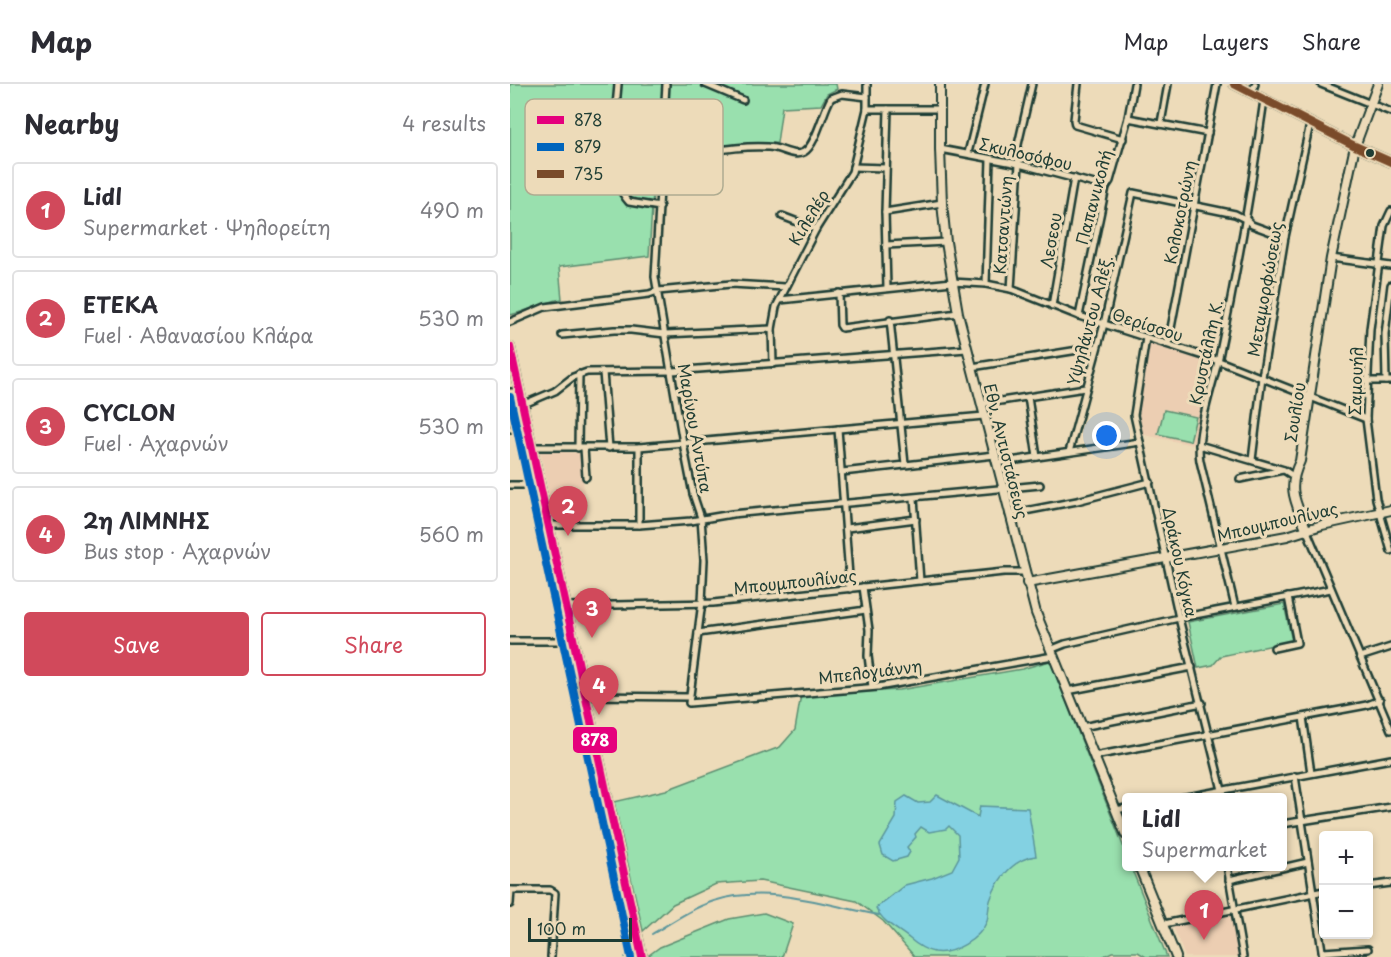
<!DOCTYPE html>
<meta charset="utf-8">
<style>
:root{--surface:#fff;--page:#f7f7f7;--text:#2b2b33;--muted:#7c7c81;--line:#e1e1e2;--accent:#d1495b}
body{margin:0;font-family:"Playpen Sans",sans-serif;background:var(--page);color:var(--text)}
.controls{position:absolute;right:18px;bottom:18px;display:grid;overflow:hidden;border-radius:6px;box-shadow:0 3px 9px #0003}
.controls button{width:54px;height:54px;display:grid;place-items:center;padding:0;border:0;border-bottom:2px solid var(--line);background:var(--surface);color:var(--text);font:30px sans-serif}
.scale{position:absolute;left:18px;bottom:15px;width:104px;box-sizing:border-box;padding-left:6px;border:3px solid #1f3d34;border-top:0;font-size:16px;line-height:21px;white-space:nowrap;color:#1f3d34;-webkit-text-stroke:4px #eddbb9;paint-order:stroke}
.you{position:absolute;left:597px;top:352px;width:21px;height:21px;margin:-15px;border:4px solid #fff;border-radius:50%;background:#1a73e8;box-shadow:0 0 0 9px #1a73e833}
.badge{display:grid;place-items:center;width:39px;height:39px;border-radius:50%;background:var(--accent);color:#fff;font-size:20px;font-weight:700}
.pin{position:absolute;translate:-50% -50px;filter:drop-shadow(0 2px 3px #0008)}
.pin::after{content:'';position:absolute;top:32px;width:21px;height:18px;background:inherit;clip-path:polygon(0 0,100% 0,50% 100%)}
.popup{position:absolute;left:612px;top:709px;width:165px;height:78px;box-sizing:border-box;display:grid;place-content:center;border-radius:6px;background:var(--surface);filter:drop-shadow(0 2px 4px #0005);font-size:20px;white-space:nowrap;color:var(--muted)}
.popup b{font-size:22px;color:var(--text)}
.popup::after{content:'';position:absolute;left:50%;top:100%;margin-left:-12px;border:12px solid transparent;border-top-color:var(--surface)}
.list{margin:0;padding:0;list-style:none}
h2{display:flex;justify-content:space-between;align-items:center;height:78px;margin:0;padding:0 24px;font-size:26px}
h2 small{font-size:20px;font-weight:400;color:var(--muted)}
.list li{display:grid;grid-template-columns:39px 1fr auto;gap:18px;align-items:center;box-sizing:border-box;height:96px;margin:0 12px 12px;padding:0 12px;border:2px solid var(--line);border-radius:6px}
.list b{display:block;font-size:22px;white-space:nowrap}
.list p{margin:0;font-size:20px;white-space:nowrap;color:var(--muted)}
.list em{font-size:20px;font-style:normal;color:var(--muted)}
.actions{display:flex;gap:12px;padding:18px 24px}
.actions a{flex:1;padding:14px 0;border:2px solid var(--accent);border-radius:6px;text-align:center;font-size:21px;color:var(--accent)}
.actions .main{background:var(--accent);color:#fff}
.map{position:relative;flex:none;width:881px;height:873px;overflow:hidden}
header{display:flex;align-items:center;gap:36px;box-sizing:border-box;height:84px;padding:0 30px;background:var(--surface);border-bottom:2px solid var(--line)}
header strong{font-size:28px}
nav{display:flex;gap:33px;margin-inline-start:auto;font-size:21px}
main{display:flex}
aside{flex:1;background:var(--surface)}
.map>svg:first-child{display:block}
</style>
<header>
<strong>Map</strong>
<nav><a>Map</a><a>Layers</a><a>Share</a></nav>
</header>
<main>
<aside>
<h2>Nearby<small>4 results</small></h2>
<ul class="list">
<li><span class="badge">1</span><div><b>Lidl</b><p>Supermarket · Ψηλορείτη</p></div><em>490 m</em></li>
<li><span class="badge">2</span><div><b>ΕΤΕΚΑ</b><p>Fuel · Αθανασίου Κλάρα</p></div><em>530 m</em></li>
<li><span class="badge">3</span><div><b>CYCLON</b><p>Fuel · Αχαρνών</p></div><em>530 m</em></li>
<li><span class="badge">4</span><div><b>2η ΛΙΜΝΗΣ</b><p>Bus stop · Αχαρνών</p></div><em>560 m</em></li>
</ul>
<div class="actions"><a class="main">Save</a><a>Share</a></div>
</aside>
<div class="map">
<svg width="881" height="873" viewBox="0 0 881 873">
<rect width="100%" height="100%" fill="#eddbb9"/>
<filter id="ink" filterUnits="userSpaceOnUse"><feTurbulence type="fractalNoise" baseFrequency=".0167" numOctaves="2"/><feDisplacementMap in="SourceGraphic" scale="12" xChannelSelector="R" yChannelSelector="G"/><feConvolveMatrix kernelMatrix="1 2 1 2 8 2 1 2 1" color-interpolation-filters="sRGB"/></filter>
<g filter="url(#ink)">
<g fill="#ecceb2">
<polygon points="638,258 701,278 683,361 630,350 625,330"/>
<polygon points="30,367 71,369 76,434 44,434"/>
<polygon points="721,830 729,873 675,873 663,842"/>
</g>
<g fill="#99e0ae" stroke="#5c8e71" stroke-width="1.5">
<path d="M0 0H326L327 5 317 10 311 21 272 23 267 59 184 65 146 59 139 172 49 183 52 215C33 218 19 227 0 231Z"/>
<polygon points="654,326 686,333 680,357 648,350"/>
<polygon points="774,520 782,557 711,572 703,581 688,584 678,538"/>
<polygon points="540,577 616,769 616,782 621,783 657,873 636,873 628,868 602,868 592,873 405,873 373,837 346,817 250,797 206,800 163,820 133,847 104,718 156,706 270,663 285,646 291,611 389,606 512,585"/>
<polygon points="254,829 283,840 272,873 141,873 139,871 150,863 219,835"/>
</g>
<path fill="#83d1e2" stroke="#5b969c" stroke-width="1.5" d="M427 711 468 733 470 722 518 724 526 772C505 774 488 794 481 814 478 821 479 829 477 837 470 855 443 871 424 868 414 866 407 861 400 855 388 845 373 839 366 824L395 801 422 794 442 786 449 773 448 751 439 742 436 745 419 748 411 743 405 750 406 753 397 763 400 768 397 773 383 777 373 771 370 761 386 734 387 718 396 712 408 719 420 718Z"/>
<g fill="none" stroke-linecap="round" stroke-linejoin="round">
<g stroke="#5b969c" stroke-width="2">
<path d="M142 850C162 838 182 824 204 817 258 800 315 821 369 831"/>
<polyline points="115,873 119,870"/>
</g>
<defs>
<g id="street">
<path d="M108 0C106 34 93 90 119 118L150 123"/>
<polyline points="156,0 145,193 173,359 183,410 191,434 194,476 192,518 179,619 368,603 543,572"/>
<polyline points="195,0 233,16"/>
<polyline points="568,0 564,36 565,41 613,55"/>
<polyline points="811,0 881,28"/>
<polyline points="742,9 745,0"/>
<polyline points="357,25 429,25"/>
<polyline points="618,34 698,49"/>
<polyline points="651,39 658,0"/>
<polyline points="430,65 509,80 596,103"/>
<polyline points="458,69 475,0"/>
<path d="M151 73C187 71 222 61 258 63 270 63 284 74 294 68 306 61 313 27 321 14L332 10 357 13"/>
<polyline points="343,83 376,84"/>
<polyline points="881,127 874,142 860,245 856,335 866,415 881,467"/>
<polyline points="375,128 432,119"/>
<polyline points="272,132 306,145"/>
<polyline points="376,161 436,158"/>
<polyline points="821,174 881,182"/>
<polyline points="476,200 480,75"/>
<polyline points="377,204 375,128 378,25"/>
<polyline points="501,205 509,80 507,65 522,0"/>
<polyline points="329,209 330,241 332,244 448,229"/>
<polyline points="270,216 442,198 476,200 501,205 569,232 709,277 856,335"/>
<polyline points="542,222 564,94"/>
<polyline points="569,232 596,103 600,97 618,34 624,0"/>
<polyline points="380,236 395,380"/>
<polyline points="0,238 35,223 139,210 148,207 221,200 275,203"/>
<polyline points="52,251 104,246 121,246 155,250 262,245"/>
<polyline points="636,254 624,331 669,534 712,706"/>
<polyline points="658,260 707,0"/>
<polyline points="263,280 262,245 266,223 306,145 342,88 357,25 357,0"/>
<polyline points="462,283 587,263"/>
<polyline points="93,288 99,364"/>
<polyline points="857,297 881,297"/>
<polyline points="876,297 875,250 881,201"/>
<polyline points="0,308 9,308"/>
<polyline points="518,313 527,373"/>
<polyline points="471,320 575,304"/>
<polyline points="12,321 45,307 63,293 77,288 162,287 457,265"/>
<polyline points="0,345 17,345"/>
<polyline points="328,345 340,505"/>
<polyline points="689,361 774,386 783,392"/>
<polyline points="21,363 129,363 474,332"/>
<polyline points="129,363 129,441"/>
<polyline points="68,364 69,290"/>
<polyline points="74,364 76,393"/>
<polyline points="559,368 594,240 623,109 725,130 737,136 742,141 775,153"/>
<polyline points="742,376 752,293 775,153 800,40"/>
<polyline points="486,379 630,358"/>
<polyline points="332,388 485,371"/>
<polyline points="730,395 773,386"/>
<polyline points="0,401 29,401"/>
<polyline points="404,414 410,497"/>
<polyline points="499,430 567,417 640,398"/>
<polyline points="38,441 129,441 181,437 222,430 530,401"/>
<polyline points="337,444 406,435"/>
<polyline points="797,447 881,646"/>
<polyline points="353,503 359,546 358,572 362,603"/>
<polyline points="56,522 203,519 494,488 515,488"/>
<path d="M725 523 690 377C685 349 703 302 709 273 727 188 742 102 754 16"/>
<polyline points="188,549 356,526"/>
<polyline points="0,557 63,557"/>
<polyline points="764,564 787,559 778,513"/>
<polyline points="540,566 555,560 669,534 821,505"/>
<polyline points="850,573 881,563"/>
<polyline points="557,607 682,583"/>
<polyline points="74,612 180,613"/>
<polyline points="793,633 801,689"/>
<polyline points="572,643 692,619"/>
<polyline points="584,672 857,621 870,616"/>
<polyline points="785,692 813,873"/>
<polyline points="671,714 881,675"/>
<polyline points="606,726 616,724"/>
<polyline points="772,740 881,723"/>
<polyline points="717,782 733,873"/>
<polyline points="719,796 798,778"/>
<polyline points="858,802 881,799"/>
<polyline points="0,806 40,806 45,809 41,873"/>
<polyline points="0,820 1,806"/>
<polyline points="654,840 814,807"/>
<polyline points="813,868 858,865"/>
</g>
<g id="secondary">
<polyline points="430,0 430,65 432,119 436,158 448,229 526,529 616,751"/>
<polyline points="724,0 845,62 881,78"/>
<polyline points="0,263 132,873"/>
<path d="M797 447C786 418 776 406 790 377L821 174 845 62 868 0"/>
<polyline points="517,499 777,452 812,441 881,426"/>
<polyline points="629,782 666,873"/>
</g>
</defs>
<use href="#street" stroke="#1f3d34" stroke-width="10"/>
<use href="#secondary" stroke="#1f3d34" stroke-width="12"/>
<use href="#street" stroke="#eddbb9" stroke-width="5"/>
<use href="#secondary" stroke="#eddbb9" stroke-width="8"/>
<defs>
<polyline id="bus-1" points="0,263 132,873"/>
<polyline id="bus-2" points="0,313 121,873"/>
<polyline id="bus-3" points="724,0 845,62 881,78"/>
</defs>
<use href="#bus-1" stroke="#eddbb9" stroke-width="12"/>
<use href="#bus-2" stroke="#eddbb9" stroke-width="12"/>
<use href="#bus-3" stroke="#eddbb9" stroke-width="12"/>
<use href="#bus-1" stroke="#e5007d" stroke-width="8"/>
<use href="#bus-2" stroke="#0065bd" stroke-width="8"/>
<use href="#bus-3" stroke="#7a4b2a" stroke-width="8"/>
</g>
</g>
<circle fill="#1f3d34" stroke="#eddbb9" stroke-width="2" cx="860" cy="69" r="5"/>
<g text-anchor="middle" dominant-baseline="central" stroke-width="6" stroke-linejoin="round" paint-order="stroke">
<g font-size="16" fill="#1f3d34" stroke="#eddbb9">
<text transform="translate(516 69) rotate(13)">Σκυλοσόφου</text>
<text transform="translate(583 113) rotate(-75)">Παπανικολή</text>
<text transform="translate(669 128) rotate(-79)">Κολοκοτρώνη</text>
<text transform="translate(298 133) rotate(-59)">Κιλελέρ</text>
<text transform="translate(492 141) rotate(-86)">Κατσαντώνη</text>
<text transform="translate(540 156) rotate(-80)">Λεσεου</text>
<text transform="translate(754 205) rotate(-80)">Μεταμορφώσεως</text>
<text transform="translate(579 236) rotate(-75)">Υψηλάντου Αλέξ.</text>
<text transform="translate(638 240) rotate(18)">Θερίσσου</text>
<text transform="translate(695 268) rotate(-78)">Κρυστάλλη Κ.</text>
<text transform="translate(845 297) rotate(-88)">Σαμουήλ</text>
<text transform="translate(784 328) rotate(-81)">Σουλίου</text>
<text transform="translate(186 344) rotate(80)">Μαρίνου Αντύπα</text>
<text transform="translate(497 367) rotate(76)">Εθν. Αντιστάσεως</text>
<text transform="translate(767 437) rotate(-13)">Μπουμπουλίνας</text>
<text transform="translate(671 478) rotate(78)">Δράκου Κόγκα</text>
<text transform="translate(285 497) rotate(-6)">Μπουμπουλίνας</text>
<text transform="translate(360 587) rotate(-7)">Μπελογιάννη</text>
</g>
</g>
<rect x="15" y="15" width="198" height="96" rx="9" fill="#eddbb9" stroke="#afac91" stroke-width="1.5"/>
<rect x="27" y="32" width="27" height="8" fill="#e5007d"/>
<rect x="27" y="59" width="27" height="8" fill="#0065bd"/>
<rect x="27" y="86" width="27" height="8" fill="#7a4b2a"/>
<g font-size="16" fill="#1f3d34">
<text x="64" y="42">878</text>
<text x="64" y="69">879</text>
<text x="64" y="96">735</text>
</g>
<rect stroke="#eddbb9" stroke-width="2" x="62" y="642" width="46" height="28" rx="6" fill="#e5007d"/>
<g font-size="16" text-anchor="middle" font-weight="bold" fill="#fff">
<text x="85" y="662">878</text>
</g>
</svg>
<div class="controls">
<button>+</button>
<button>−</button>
</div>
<div class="scale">100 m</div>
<div class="you"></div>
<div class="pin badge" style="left:694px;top:856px">1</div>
<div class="popup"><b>Lidl</b>Supermarket</div>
<div class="pin badge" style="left:58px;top:452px">2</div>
<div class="pin badge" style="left:82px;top:554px">3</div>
<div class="pin badge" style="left:89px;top:631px">4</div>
</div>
</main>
